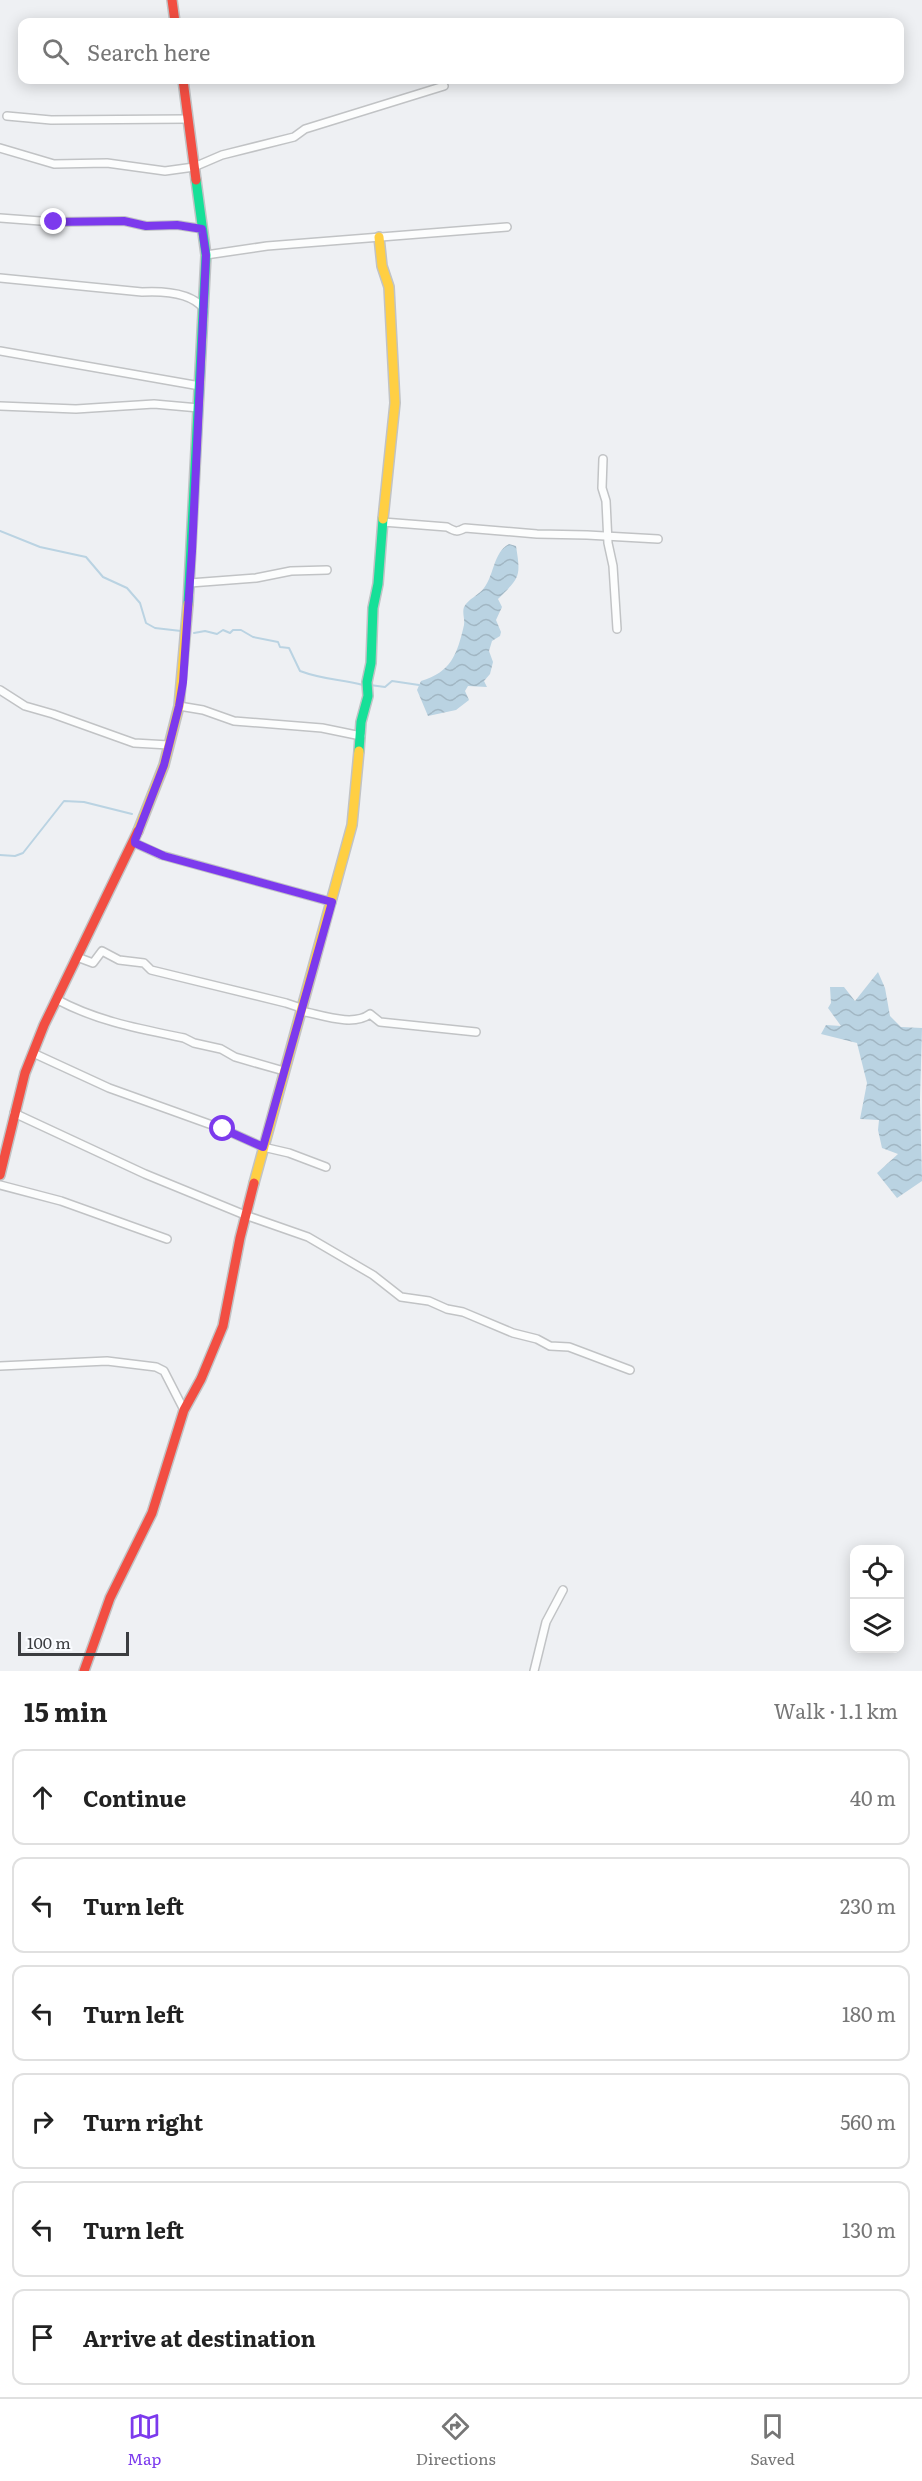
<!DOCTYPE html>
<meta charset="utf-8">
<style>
:root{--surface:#fff;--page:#f6f6f6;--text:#222;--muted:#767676;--line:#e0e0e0;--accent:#7c3aed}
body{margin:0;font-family:Literata,serif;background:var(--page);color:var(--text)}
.controls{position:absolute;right:18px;bottom:18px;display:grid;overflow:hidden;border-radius:12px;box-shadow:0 3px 15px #0003}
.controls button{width:54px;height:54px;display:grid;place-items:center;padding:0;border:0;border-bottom:2px solid var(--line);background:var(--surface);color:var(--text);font:30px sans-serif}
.scale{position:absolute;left:18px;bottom:15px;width:111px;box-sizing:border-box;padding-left:6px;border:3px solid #3b3d40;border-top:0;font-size:16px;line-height:21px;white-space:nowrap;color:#3b3d40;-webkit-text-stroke:4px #fafcff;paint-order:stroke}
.stop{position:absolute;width:18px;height:18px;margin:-14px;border:4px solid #7c3aed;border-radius:50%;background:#fff}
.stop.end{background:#7c3aed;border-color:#fff;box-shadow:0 2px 6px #0008}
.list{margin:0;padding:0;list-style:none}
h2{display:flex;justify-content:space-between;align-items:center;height:78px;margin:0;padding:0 24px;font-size:26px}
h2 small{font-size:20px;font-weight:400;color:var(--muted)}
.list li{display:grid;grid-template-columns:39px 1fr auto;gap:18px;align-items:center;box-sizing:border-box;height:96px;margin:0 12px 12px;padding:0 12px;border:2px solid var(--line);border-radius:12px}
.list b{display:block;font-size:22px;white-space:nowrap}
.list em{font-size:20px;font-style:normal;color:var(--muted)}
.icon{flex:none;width:33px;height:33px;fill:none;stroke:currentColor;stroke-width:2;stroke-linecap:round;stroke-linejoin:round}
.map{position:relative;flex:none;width:922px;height:1671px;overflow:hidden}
.search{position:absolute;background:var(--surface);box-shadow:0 3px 15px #0003;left:18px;right:18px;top:18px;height:66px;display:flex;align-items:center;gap:15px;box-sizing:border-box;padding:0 21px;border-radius:12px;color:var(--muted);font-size:22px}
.sheet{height:726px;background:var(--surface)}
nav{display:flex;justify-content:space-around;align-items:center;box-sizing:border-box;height:84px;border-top:2px solid var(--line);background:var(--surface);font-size:16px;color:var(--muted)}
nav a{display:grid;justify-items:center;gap:3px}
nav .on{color:var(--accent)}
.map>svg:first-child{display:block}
</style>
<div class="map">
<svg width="922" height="1671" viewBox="0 0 922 1671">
<defs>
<pattern id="water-waves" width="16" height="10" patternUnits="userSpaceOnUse" patternTransform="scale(1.5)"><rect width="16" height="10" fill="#bad3e2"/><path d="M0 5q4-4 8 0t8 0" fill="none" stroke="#a1b6c3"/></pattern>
</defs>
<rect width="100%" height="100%" fill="#eef0f3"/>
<g fill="url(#water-waves)">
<path d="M509 544 516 546C521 577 520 577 498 599L502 607 496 620 501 632 500 636 492 641 489 651 493 662 490 674 484 681 487 687 468 686 465 691 469 700 456 710 428 716 417 690 421 681C451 672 457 655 464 625 465 619 462 613 464 607 468 599 479 595 484 588 495 573 493 553 509 544Z"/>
<polygon points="878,972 885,988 890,1016 901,1027 922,1028 920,1099 922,1181 897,1198 877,1173 898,1154 882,1148 878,1130 879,1120 860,1119 867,1083 857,1043 821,1034 826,1025 841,1026 828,1008 831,1003 830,987 844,987 855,1001"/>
</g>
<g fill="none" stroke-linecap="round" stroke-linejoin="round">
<g stroke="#bad3e2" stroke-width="2">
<polyline points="0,531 40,547 86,557 103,577 127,588 140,603 146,623 155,628 181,631"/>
<path d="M194 633 205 631 217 634 223 630 230 633 233 630H241L253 637 278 642 280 647 289 648 300 671C324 680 340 679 363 685"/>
<polyline points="370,685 385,687 392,681 419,685"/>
<polyline points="0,855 15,856 23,853 64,801 84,802 132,814"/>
</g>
<defs>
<g id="street">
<polyline points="7,116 51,120 188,119"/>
<polyline points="0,148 54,164 107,163 165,171 194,167 222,155 294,137 305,129 444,86"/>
<polyline points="0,218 54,222 124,221 146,226 177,225 203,229"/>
<polyline points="206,255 267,246 507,227"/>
<path d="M0 278 142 292C162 291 191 292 204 309"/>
<polyline points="0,351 200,386"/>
<polyline points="0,406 76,409 154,404 199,408"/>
<polyline points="603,459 602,488 606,501 608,543 613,566 617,629"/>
<path d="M383 522 447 527C456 532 457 532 465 528L537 534 587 535 658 539"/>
<polyline points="190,583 256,578 291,571 327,570"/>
<polyline points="0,690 25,706 53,714 134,743 169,745"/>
<polyline points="179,706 203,710 234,721 322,728 361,736"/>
<polyline points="134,839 137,844 161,855 332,902"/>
<path d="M77 957 93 963 102 951 119 960 144 963 151 970 286 1003 298 1007 301 1011C322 1015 353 1027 370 1014L380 1022 476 1032"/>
<path d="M56 999C96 1021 140 1029 184 1038L194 1043 221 1049 235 1057 284 1071"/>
<polyline points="33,1053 109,1088 223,1129 263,1147 289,1153 326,1167"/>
<polyline points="14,1113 145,1174 245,1215 308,1237 373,1275 401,1297 429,1301 447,1309 463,1312 513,1333 537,1339 550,1346 569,1347 630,1370"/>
<polyline points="0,1185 61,1201 167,1239"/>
<polyline points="0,1366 107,1361 156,1367 164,1371 184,1410"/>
<polyline points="534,1671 546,1622 563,1590"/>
</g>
<g id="fast">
<polyline points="188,604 206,255 196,180"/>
<polyline points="359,751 361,722 368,696 367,682 371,663 373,608 378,584 383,519"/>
</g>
<g id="slow">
<polyline points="379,237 382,266 389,287 395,403 383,519"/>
<polyline points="138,831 164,765 179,706 188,604"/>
<polyline points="254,1183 352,825 359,751"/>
</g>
<g id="jam">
<polyline points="172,0 175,22"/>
<polyline points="183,80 196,180"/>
<polyline points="0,1175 25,1073 44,1025 138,831"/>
<polyline points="84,1671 110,1598 152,1513 184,1410 201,1379 223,1326 240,1238 254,1183"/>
</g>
</defs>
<use href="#street" stroke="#c1c3c5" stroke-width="10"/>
<use href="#fast" stroke="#c1c3c5" stroke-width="12"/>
<use href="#slow" stroke="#c1c3c5" stroke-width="12"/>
<use href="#jam" stroke="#c1c3c5" stroke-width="12"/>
<use href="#street" stroke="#fcfdfd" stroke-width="7"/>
<use href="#fast" stroke="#16e098" stroke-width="9"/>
<use href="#slow" stroke="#ffcf43" stroke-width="9"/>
<use href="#jam" stroke="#f24e42" stroke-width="9"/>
</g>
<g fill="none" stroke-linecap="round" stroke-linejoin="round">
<polyline stroke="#7c3aed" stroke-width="8" points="54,222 124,221 146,226 177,225 202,229 206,255 192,551 183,682 179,706 164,765 135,840 135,843 164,856 332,902 263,1147 223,1129"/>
</g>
</svg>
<div class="controls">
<button><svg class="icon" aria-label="locate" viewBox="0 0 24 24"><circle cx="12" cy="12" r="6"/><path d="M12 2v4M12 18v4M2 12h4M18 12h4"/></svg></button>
<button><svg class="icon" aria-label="layers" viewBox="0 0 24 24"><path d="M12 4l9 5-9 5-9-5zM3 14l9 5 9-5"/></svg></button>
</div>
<div class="scale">100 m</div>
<div class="stop" style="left:223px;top:1129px"></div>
<div class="stop end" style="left:54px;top:222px"></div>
<div class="search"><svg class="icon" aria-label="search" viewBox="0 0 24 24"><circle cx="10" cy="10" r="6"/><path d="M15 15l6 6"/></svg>Search here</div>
</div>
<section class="sheet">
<h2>15 min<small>Walk · 1.1 km</small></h2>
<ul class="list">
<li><svg class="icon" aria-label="ahead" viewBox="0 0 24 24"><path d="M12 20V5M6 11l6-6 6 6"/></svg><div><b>Continue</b></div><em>40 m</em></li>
<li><svg class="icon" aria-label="left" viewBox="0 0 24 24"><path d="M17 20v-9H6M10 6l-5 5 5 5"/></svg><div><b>Turn left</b></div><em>230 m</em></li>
<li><svg class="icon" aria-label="left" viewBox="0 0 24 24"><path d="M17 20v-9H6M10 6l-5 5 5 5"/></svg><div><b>Turn left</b></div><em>180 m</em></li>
<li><svg class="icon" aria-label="right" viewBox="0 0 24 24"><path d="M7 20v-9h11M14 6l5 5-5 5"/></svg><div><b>Turn right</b></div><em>560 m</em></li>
<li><svg class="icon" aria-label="left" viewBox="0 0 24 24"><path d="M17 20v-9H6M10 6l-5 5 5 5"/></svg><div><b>Turn left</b></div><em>130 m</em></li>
<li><svg class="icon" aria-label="arrive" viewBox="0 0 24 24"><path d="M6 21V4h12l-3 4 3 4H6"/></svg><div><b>Arrive at destination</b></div></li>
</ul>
</section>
<nav>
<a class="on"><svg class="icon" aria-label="map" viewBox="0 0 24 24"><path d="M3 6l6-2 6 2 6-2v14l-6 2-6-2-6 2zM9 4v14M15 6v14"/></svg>Map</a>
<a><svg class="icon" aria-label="directions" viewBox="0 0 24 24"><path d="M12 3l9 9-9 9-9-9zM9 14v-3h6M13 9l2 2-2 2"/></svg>Directions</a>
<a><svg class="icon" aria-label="saved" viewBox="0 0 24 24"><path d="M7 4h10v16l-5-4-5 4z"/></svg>Saved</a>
</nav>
